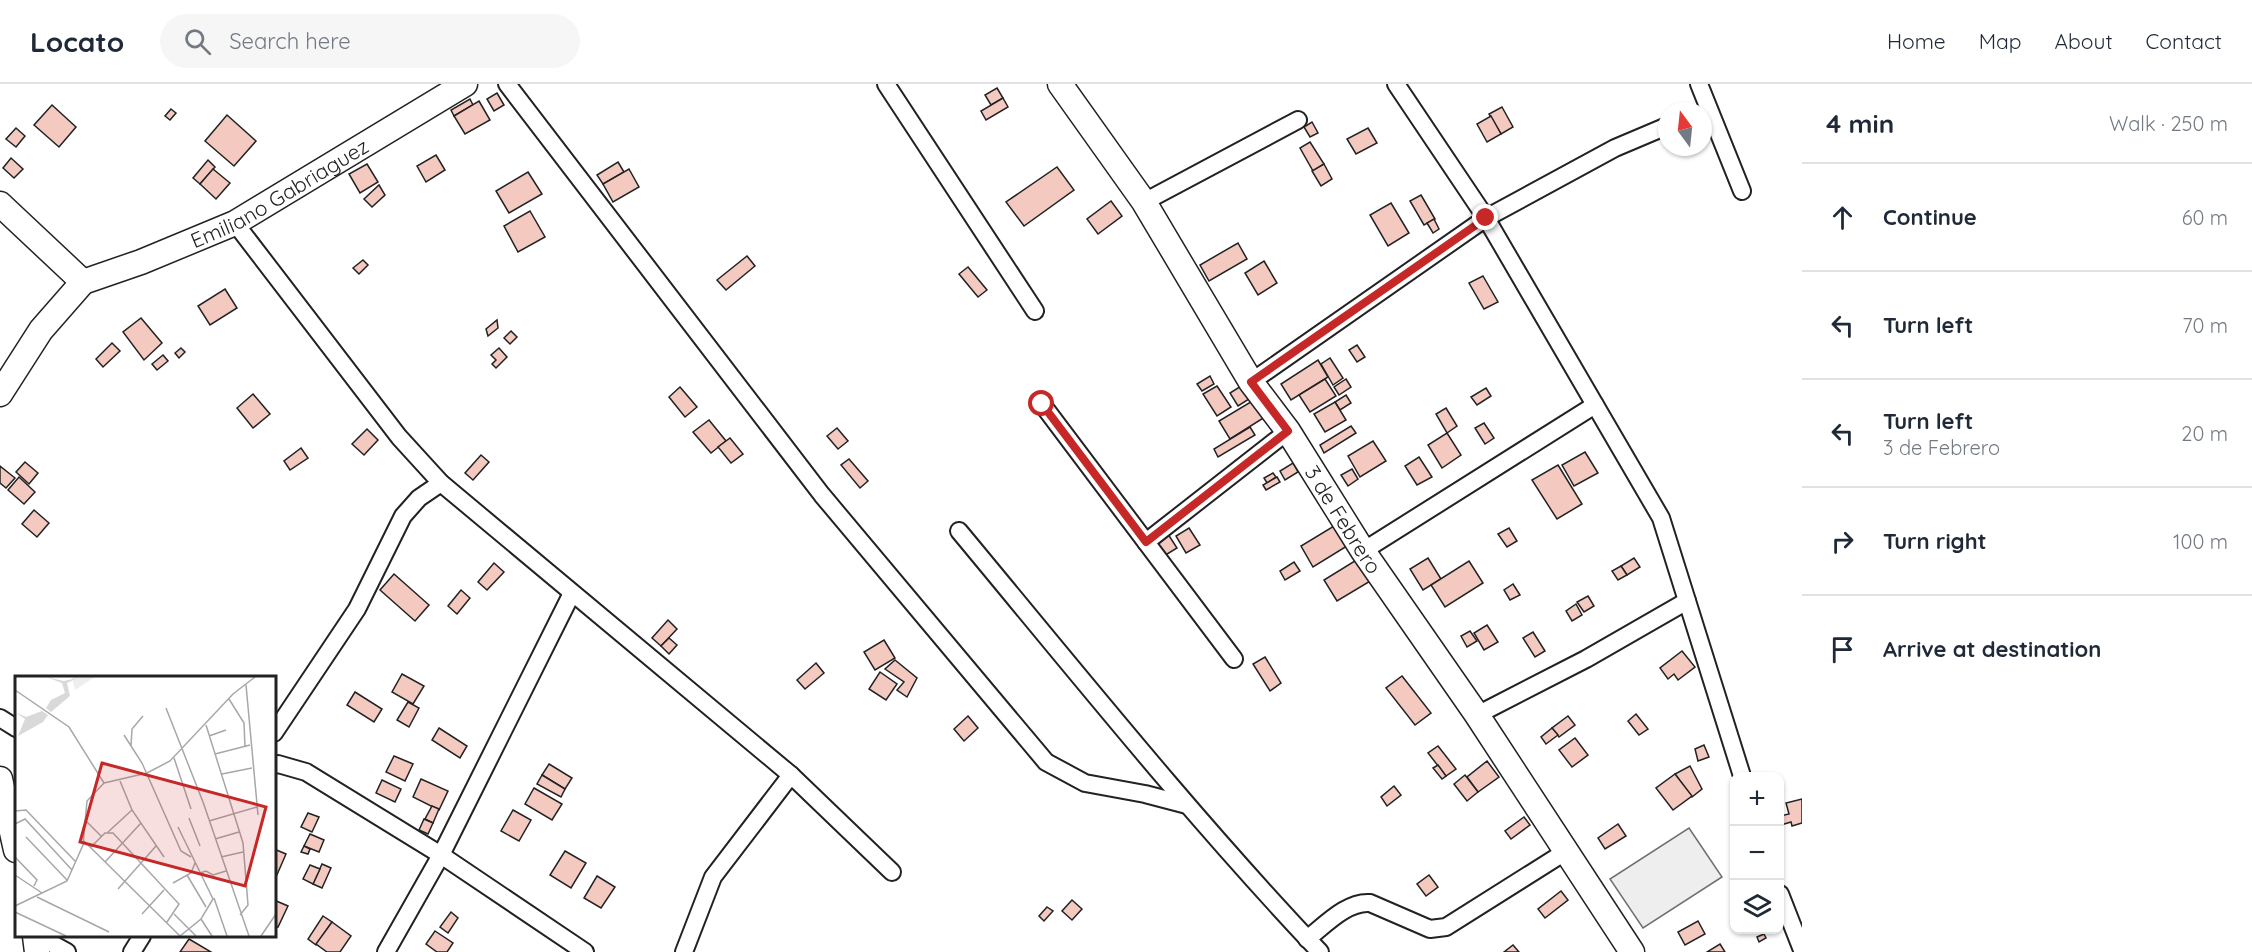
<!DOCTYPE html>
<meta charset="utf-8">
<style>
:root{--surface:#fff;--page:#f6f6f7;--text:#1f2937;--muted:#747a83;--line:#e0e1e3}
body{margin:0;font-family:Quicksand,sans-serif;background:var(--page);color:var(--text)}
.controls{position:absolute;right:18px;bottom:18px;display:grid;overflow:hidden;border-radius:12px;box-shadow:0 2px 4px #0004}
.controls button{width:54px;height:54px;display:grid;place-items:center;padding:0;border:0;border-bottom:2px solid var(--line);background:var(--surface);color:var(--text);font:30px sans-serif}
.compass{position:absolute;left:1658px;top:18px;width:54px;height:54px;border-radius:50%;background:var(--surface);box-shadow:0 2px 4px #0004;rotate:345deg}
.stop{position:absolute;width:18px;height:18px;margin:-14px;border:4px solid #c62828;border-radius:50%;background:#fff}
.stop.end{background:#c62828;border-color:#fff;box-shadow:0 2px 6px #0008}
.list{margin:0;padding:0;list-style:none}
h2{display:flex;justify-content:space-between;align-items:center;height:78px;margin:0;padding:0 24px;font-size:26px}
h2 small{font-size:20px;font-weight:400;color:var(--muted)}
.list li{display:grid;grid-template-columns:39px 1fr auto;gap:18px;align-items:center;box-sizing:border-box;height:108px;padding:0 24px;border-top:2px solid var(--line)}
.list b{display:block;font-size:22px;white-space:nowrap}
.list p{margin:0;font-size:20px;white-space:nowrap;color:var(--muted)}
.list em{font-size:20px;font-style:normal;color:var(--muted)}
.icon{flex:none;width:33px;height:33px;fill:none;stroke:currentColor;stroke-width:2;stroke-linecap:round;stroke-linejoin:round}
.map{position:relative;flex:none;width:1802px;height:868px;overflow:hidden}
header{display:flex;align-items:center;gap:36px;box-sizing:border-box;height:84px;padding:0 30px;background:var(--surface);border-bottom:2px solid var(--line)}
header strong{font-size:28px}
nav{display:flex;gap:33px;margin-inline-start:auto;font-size:21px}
.search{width:420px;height:54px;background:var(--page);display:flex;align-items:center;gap:15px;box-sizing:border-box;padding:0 21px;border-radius:33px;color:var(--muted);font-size:22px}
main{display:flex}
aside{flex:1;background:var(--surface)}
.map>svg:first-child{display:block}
</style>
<header>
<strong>Locato</strong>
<div class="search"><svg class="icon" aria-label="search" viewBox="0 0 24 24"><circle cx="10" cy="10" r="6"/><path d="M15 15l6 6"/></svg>Search here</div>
<nav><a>Home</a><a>Map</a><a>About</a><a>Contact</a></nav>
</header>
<main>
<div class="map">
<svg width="1802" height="868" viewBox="0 0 1802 868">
<rect width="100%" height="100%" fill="#fff"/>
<polygon fill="#eee" stroke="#6f6f6f" stroke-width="1.5" points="1689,744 1722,793 1643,844 1610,795"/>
<g fill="#f3c9c0" stroke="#222" stroke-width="1.5">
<polygon points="997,4 1003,14 991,21 985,11"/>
<polygon points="497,9 504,21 494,27 487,15"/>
<polygon points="1003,14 1008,23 986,36 981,27"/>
<polygon points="470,15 473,21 454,32 451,26"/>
<polygon points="479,17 490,36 465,50 454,32"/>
<polygon points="52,21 76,43 59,63 34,41"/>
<polygon points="1502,23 1513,43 1501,50 1489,30"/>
<polygon points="171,25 176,29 170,36 165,32"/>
<polygon points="227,31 256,57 234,82 205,57"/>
<polygon points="1491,32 1501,50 1487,58 1477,40"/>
<polygon points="1312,38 1318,49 1310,53 1304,43"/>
<polygon points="16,44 25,52 16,63 6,55"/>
<polygon points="1368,44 1377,59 1356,70 1347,55"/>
<polygon points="1310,58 1324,80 1313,87 1300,64"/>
<polygon points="436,71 445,86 426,98 417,82"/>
<polygon points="11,74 23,85 14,94 3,84"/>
<polygon points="208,76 215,83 200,100 193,94"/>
<polygon points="618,78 624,88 603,100 597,91"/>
<polygon points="367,80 378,98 360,109 349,90"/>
<polygon points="1324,80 1332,95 1321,102 1312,87"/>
<polygon points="1057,83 1074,106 1024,142 1006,118"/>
<polygon points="213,85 230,99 216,115 200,100"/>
<polygon points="629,85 639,103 613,118 603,100"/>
<polygon points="528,88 542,110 509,129 496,107"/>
<polygon points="379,101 385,111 372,123 364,115"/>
<polygon points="1421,111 1435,135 1424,141 1410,117"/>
<polygon points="1111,117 1122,132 1098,150 1087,135"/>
<polygon points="1391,119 1409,149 1388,162 1370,131"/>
<polygon points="530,127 545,153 518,168 504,142"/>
<polygon points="1434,135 1439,145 1433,149 1427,139"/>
<polygon points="1238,159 1247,175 1209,197 1200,181"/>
<polygon points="747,172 755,182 726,206 717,196"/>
<polygon points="363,176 368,181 359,190 353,184"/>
<polygon points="1264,177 1277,199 1258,211 1245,189"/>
<polygon points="968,183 987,206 978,213 959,190"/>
<polygon points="1483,192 1498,218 1484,225 1469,199"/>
<polygon points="225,205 237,224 210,241 198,222"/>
<polygon points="141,234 162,259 144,276 123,248"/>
<polygon points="497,236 498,244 488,252 486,245"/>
<polygon points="511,247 517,253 510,260 504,254"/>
<polygon points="112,259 120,267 103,283 96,275"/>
<polygon points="1357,261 1365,273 1357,278 1349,266"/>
<polygon points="181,264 185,268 179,274 175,269"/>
<polygon points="499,264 507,273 496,284 492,280 496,276 491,271"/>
<polygon points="163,271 168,277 157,286 152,280"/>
<polygon points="1330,274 1343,294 1333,301 1321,280"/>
<polygon points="1318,276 1328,293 1291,316 1281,300"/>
<polygon points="1210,292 1214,300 1202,307 1197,300"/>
<polygon points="1325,295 1336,312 1310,328 1299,311"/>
<polygon points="1346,295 1351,303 1339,311 1334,303"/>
<polygon points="1217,302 1231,323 1217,332 1203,310"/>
<polygon points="1241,302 1249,315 1238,322 1230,309"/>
<polygon points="680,303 697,323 685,333 669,313"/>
<polygon points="1486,304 1491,312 1477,321 1471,313"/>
<polygon points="253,310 270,330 253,344 237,324"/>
<polygon points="1346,311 1351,319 1340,326 1335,318"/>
<polygon points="1254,316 1265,333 1230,355 1219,337"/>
<polygon points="1335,318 1346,336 1325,348 1314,330"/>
<polygon points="1446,324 1457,342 1447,349 1436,330"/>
<polygon points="709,336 726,357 711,369 693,348"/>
<polygon points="1484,339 1494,354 1485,360 1475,344"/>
<polygon points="1351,342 1356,349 1324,369 1320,361"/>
<polygon points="1250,343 1255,351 1218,373 1214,365"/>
<polygon points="837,344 848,357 838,365 827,352"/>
<polygon points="367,345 378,356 364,371 352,360"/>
<polygon points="1447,349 1461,371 1442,384 1428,361"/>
<polygon points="730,354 743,370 731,379 718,363"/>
<polygon points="1373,357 1386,377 1360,393 1348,372"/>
<polygon points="301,364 308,374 290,386 284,377"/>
<polygon points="1585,368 1598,389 1574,402 1562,381"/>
<polygon points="481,371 489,378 473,396 465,389"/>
<polygon points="1419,373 1432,393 1417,401 1405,382"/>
<polygon points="849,375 868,397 860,404 841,381"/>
<polygon points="25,378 38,389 29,400 16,388"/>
<polygon points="1293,379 1298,388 1285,396 1280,387"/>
<polygon points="1558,381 1582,420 1557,435 1532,396"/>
<polygon points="0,382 15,394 6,404 0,399"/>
<polygon points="1352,385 1358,395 1348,402 1341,391"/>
<polygon points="1273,389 1276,393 1267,399 1264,394"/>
<polygon points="19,393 35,408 24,420 8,406"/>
<polygon points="1277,393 1280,398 1266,406 1263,401"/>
<polygon points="34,426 49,439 37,453 22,440"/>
<polygon points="1334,442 1347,462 1313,483 1301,462"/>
<polygon points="1189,444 1200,461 1186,469 1176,452"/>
<polygon points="1509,444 1517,457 1507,463 1498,450"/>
<polygon points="1166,447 1177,464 1164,472 1154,454"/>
<polygon points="1428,474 1441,495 1423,506 1410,485"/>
<polygon points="1634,474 1640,483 1627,491 1621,482"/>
<polygon points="1358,475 1372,496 1337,517 1324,496"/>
<polygon points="1469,477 1483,499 1445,523 1431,501"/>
<polygon points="1294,478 1300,487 1285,496 1280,487"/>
<polygon points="494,479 504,488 487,506 478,498"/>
<polygon points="1621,482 1627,491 1618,496 1612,487"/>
<polygon points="394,490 429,521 415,537 380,506"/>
<polygon points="1513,500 1520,511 1510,516 1504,506"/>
<polygon points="461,506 470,514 457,530 448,522"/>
<polygon points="1588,512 1594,522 1584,528 1577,518"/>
<polygon points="1576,520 1582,531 1572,537 1566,527"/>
<polygon points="668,536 677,545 661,562 652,554"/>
<polygon points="1487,541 1498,558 1484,566 1474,549"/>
<polygon points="1470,547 1477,557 1467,563 1461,552"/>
<polygon points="1533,548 1545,567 1535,573 1523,554"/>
<polygon points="669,554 677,561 669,570 661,562"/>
<polygon points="884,556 895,574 875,586 864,568"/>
<polygon points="1682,567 1695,583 1678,596 1674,590 1668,595 1660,584"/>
<polygon points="1265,573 1281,599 1270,607 1253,580"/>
<polygon points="895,576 917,594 907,613 897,606 904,598 885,585"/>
<polygon points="816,579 824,589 805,605 797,596"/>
<polygon points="880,588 897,600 886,616 869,605"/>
<polygon points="402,590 424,602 413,620 392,608"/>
<polygon points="1402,592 1431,629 1415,641 1386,604"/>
<polygon points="355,608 382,625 374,638 347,621"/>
<polygon points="408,618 419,624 409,643 397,636"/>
<polygon points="1636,630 1648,645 1639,651 1628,637"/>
<polygon points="968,632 978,644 964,657 954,645"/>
<polygon points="1568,632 1575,641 1559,653 1552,644"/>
<polygon points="439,644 467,662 460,674 432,656"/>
<polygon points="1552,644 1558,651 1546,660 1541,653"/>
<polygon points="1575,654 1588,671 1572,683 1559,666"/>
<polygon points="1704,661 1709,673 1698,677 1695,665"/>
<polygon points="1438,662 1456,685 1446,692 1428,669"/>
<polygon points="394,672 413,680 405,697 386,688"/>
<polygon points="1487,677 1499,693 1478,708 1467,693"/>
<polygon points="549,680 572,694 565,705 542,691"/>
<polygon points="1438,681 1446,692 1442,695 1433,684"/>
<polygon points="1690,682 1702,705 1692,713 1675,690"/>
<polygon points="1675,690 1692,712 1673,726 1656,704"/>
<polygon points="542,691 565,705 561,713 537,700"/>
<polygon points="1465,691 1478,708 1467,717 1454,700"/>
<polygon points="421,695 448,707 439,726 413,713"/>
<polygon points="382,696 401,705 395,718 376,709"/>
<polygon points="1394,702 1401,711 1387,722 1381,713"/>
<polygon points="534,704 562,720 552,736 525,720"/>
<polygon points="1802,715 1802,739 1792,742 1791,738 1781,741 1780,732 1789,730 1786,719"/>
<polygon points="432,722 439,725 433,739 425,735"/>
<polygon points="513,726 531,736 519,757 501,747"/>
<polygon points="308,729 319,733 312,748 301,743"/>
<polygon points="1524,733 1530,741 1511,755 1505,747"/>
<polygon points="424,735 433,739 428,750 419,746"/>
<polygon points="1618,740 1626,752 1605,765 1598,754"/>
<polygon points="310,750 324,756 319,768 304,762"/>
<polygon points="304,762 310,765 308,770 301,768"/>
<polygon points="274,765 286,770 276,793 274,792"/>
<polygon points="565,767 586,779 571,804 550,791"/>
<polygon points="322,780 331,784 322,804 313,800"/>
<polygon points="310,781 320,785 313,800 303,795"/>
<polygon points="1429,791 1438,803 1426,812 1417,800"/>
<polygon points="597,792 615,803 601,824 584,814"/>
<polygon points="1561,807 1568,816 1545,834 1538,825"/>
<polygon points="274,816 288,822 278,843 274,842"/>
<polygon points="1072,816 1082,825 1072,836 1062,827"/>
<polygon points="1047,823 1053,827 1044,837 1039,832"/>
<polygon points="451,828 458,834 448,849 440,843"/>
<polygon points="323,832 332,838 316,861 308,855"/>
<polygon points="1698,837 1705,850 1685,861 1678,848"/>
<polygon points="332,838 351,852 340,868 327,868 316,860"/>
<polygon points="435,847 453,859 447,868 437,868 426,860"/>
<polygon points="1764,850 1766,854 1759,858 1757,853"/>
<polygon points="189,855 211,868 180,868"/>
<polygon points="1720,860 1725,868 1707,868"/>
<polygon points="1513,861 1519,868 1504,868"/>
</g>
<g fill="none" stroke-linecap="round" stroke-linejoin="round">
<defs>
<g id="street">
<polyline points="507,0 822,411 1046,678 1085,699 1145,710 1187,721"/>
<polyline points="886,0 1035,227"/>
<polyline points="1396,0 1486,134 1661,434 1742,692"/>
<polyline points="1699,0 1742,107"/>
<polyline points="1144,118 1298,36"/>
<polyline points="235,139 399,353 441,399 791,691 892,788"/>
<polyline points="1251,298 1486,134 1615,64 1667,42"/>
<polyline points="1042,320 1234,575"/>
<path d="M959 447C1077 589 1193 734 1320 868"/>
<polyline points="1146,458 1288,347"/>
<polyline points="1363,467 1595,321"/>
<polyline points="1477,631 1586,575 1687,517"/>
<polyline points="0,634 16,644"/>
<polyline points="274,649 357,525 403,432 419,414 441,399"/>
<polyline points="274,681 278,680 306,688 441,771 585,868"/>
<polyline points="1780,810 1802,866"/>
<polyline points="38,852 67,868"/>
<path d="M1307 855C1325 841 1347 817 1370 819L1430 845 1446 843 1565 768"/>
<polyline points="132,868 142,852"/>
<polyline points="386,868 441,771 572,509"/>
<polyline points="684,868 713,793 791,691"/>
</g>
<g id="secondary">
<path id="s1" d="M1060 0 1144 118 1251 298 1288 347 1363 467 1477 631 1632 868"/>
<polyline points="0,120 83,198"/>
<path id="s2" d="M0 310 41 246 83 198 141 178 235 139 465 0"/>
<polyline points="0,695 16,766"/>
<polyline points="35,852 37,868"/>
</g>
</defs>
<use href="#street" stroke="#222" stroke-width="20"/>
<use href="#secondary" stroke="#222" stroke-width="27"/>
<use href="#street" stroke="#fff" stroke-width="16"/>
<use href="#secondary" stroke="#fff" stroke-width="24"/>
</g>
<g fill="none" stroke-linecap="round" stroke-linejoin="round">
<polyline stroke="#c62828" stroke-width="8" points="1042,320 1146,458 1288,347 1251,298 1486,134"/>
</g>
<g text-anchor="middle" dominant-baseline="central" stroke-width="4.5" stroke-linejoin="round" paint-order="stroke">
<g font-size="21" fill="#222" stroke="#fff">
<text stroke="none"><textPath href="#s2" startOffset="356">Emiliano Gabriaguez</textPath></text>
<text stroke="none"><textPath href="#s1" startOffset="520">3 de Febrero</textPath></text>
</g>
</g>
<g transform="translate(15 592)">
<rect width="261" height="261" fill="#fff"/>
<path d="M57 1H80L60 14Z" fill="#eee"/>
<path d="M31 1 49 5 62 2 52 7 55 20 36 36 31 32 36 24 50 17 47 7ZM27 35 33 39 28 46 3 60 10 43 0 36 11 41Z" fill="#d9d9d9"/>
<path fill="none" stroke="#a7a7a7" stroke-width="1.5" d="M231 9 243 139M0 14 54 51 89 107M214 23 229 47 230 71M151 32 188 126 234 260M191 49 228 167 233 229 225 239M109 59 127 87 166 175 176 181M194 60 211 54M116 70 117 53 128 40M200 78 235 69M159 82 176 133M207 98 237 92M105 105 117 134 149 181M89 107 132 97 155 85 218 18 240 1M0 135 11 134 60 185M174 142 185 170M71 145 87 161M194 145 242 131M0 148 10 143 57 194M93 156 117 134M11 161 52 204M200 163 224 156M69 165 165 260 186 243 198 223 163 151M75 172 90 157H98L164 228 152 246M0 181 22 204 19 210M206 181 228 176M90 186 126 147M185 197 191 195 198 199 211 195M0 199 27 217M172 199 191 231M158 207 176 197 180 187M103 213 141 170M22 221 94 256M199 222 212 260M0 230 52 205 68 169 72 125 89 107M0 236 51 260M127 238 149 214M159 238 181 260M186 243 197 260M246 260 261 238"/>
<path fill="#c62828" fill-opacity="0.15" stroke="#c62828" stroke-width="3" d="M87 87 251 131 230 210 65 166Z"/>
<rect width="261" height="261" fill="none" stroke="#222" stroke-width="3"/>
</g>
</svg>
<div class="controls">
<button>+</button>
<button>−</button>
<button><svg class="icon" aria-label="layers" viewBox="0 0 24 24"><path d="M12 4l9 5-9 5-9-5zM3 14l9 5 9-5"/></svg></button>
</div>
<svg class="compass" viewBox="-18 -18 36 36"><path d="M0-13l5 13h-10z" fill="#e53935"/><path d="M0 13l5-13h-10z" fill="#747a83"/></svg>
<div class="stop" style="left:1042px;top:320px"></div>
<div class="stop end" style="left:1486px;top:134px"></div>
</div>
<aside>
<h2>4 min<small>Walk · 250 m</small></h2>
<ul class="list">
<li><svg class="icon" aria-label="ahead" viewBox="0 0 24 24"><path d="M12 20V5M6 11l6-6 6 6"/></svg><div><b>Continue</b></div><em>60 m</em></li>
<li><svg class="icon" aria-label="left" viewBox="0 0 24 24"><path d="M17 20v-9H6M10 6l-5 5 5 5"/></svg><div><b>Turn left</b></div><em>70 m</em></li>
<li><svg class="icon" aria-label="left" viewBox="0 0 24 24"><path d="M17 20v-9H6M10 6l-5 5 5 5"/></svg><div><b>Turn left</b><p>3 de Febrero</p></div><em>20 m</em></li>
<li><svg class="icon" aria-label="right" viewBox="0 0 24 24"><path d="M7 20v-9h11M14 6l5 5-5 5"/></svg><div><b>Turn right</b></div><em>100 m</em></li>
<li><svg class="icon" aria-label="arrive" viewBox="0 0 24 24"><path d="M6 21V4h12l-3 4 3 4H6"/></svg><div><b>Arrive at destination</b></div></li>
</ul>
</aside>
</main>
